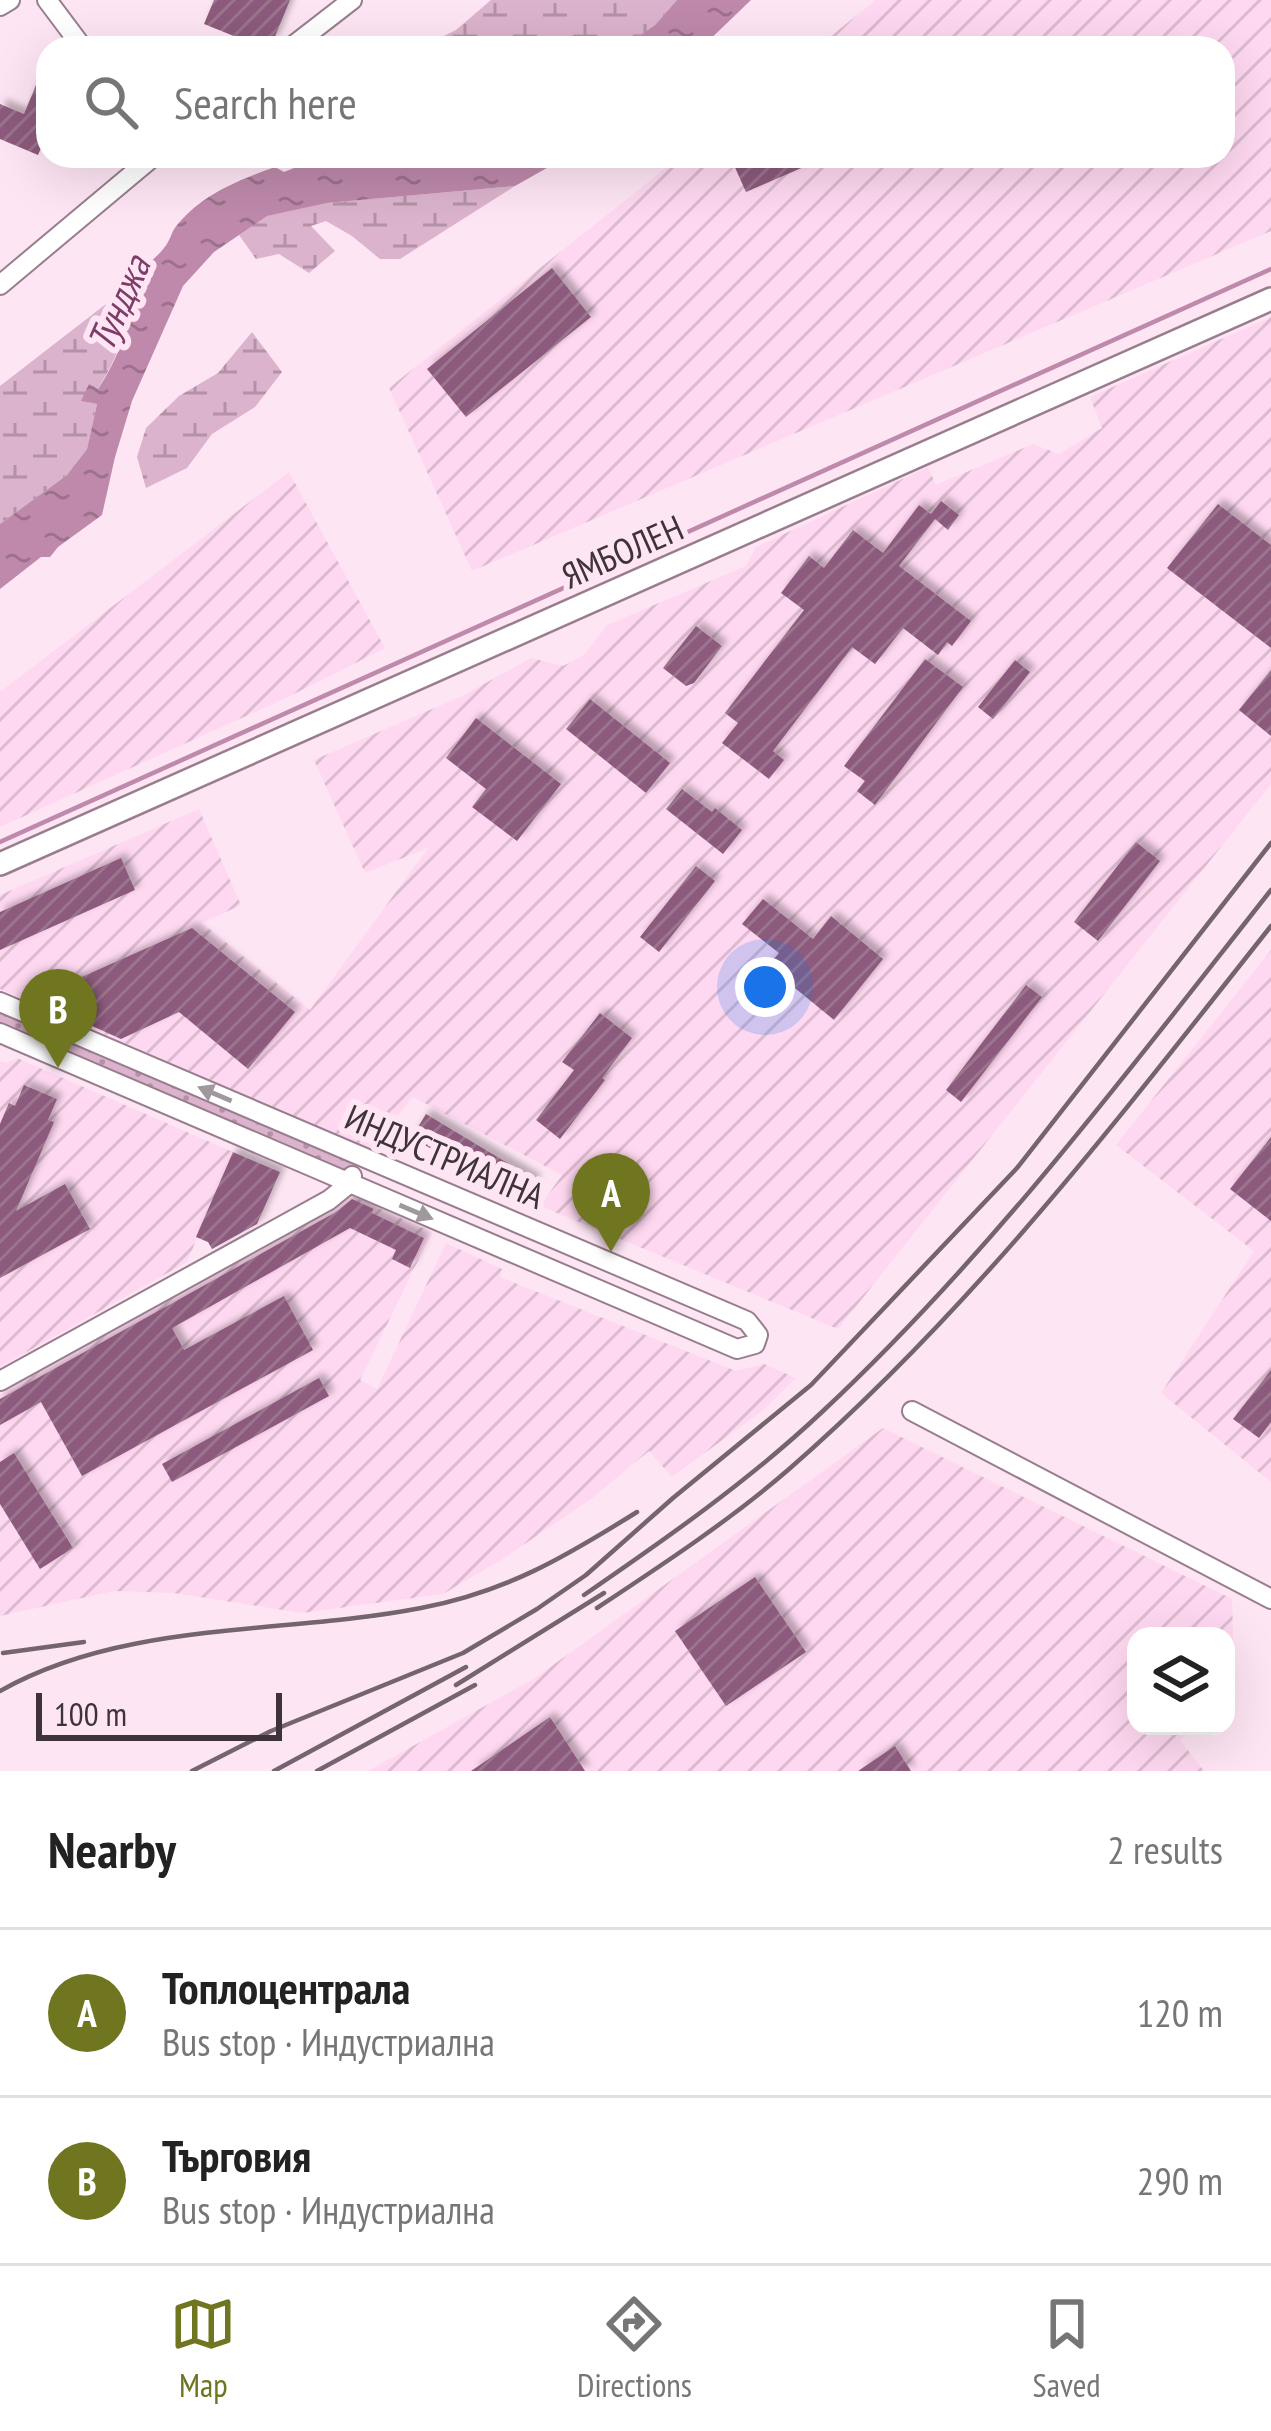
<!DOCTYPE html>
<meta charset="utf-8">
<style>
:root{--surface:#fff;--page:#f6f6f6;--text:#222;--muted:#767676;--line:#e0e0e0;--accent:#707620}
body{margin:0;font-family:"PT Sans Narrow",sans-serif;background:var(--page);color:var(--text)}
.controls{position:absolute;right:36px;bottom:36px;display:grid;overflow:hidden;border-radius:24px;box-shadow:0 12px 48px #0002}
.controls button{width:108px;height:108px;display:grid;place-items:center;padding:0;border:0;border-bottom:3px solid var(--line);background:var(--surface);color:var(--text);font:60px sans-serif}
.scale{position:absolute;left:36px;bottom:30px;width:246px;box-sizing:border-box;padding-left:12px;border:6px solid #3f333b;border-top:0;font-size:33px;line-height:42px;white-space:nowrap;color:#3f333b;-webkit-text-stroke:9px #fee5f4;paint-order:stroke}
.you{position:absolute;left:765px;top:987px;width:42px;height:42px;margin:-30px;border:9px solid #fff;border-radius:50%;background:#1a73e8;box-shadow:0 0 0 18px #1a73e833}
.badge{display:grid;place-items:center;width:78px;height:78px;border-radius:50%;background:var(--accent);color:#fff;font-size:39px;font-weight:700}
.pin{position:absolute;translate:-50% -99px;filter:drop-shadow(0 3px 6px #0008)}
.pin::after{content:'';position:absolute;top:63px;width:42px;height:36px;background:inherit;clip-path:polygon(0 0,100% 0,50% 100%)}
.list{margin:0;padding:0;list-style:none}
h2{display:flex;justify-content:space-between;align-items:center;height:156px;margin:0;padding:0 48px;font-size:51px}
h2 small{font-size:39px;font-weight:400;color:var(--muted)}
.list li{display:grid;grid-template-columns:78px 1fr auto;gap:36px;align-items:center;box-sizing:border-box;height:168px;padding:0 48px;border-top:3px solid var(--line)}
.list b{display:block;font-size:45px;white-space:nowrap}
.list p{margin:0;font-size:39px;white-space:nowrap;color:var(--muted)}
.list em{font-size:39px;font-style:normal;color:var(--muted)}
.icon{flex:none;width:66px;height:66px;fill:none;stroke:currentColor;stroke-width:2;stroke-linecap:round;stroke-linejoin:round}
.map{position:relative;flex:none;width:1271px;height:1771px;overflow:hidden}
.search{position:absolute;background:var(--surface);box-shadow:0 12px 48px #0002;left:36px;right:36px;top:36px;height:132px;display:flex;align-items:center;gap:30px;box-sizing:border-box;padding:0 42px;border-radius:36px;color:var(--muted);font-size:45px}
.sheet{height:492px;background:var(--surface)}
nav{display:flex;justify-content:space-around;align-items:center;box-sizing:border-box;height:168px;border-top:3px solid var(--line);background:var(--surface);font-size:33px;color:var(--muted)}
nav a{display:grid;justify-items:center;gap:6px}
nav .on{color:var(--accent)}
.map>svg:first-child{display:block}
</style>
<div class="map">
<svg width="1271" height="1771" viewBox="0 0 1271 1771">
<defs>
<pattern id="industrial-furrows" width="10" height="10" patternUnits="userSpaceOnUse" patternTransform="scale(3)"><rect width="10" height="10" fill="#fed8f0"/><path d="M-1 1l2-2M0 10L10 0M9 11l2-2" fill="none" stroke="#dbbacf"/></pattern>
<pattern id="grass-dots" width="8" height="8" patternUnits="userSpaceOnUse" patternTransform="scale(3)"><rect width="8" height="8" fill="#dbb3cc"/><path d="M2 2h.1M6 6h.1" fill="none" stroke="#b392a7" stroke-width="1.8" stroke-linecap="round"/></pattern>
<pattern id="wetland-marsh" width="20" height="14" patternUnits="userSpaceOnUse" patternTransform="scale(3)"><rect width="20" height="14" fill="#dbb3cc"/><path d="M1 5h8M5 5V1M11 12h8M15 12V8" fill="none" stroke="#b392a7"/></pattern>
<pattern id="water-ripples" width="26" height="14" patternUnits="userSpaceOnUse" patternTransform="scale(3)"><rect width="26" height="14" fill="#be89ab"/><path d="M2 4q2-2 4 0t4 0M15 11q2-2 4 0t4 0" fill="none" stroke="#9c718c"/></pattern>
<pattern id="building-hatch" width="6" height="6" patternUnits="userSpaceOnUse" patternTransform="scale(3)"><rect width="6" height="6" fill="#8c5a7b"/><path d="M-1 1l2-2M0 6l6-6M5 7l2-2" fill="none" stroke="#9a748d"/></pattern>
<filter id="shadow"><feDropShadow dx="5.5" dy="-5.5" stdDeviation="3" flood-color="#0004"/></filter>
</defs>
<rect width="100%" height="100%" fill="#fee5f4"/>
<g fill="url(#industrial-furrows)">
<polygon points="876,0 1271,0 1271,231 472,571 389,388 681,156 1223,156 1223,48 816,48"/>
<polygon points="1271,317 1271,784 838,1329 540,1206 562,1175 413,1097 370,1149 0,989 0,895 199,809 241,905 202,923 310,1010 428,848 365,873 314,760 462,696 531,658 563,666 584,655 607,625 746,566 756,547 928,467 936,485 1033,444 1059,454 1102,428 1090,397"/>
<polygon points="289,472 385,648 286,698 0,827 0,692"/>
<polygon points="1271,950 1271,1482 1161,1393 1254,1251 1116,1145"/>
<polygon points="17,1058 233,1152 187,1262 0,1367 0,1061 6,1063"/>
<polygon points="350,1195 432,1232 360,1380 377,1389 446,1243 502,1269 500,1277 736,1371 764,1364 796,1378 762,1411 672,1477 649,1451 591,1499 501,1560 443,1594 302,1613 174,1593 114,1591 0,1616 0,1394"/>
<polygon points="883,1428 1232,1599 1235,1700 1226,1707 1226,1636 1136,1636 1136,1726 1199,1726 1180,1740 1204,1771 368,1771 535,1678"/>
</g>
<polygon fill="url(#grass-dots)" points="0,1002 361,1156 350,1183 0,1033"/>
<g fill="url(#wetland-marsh)">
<polygon points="491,0 677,0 655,25 636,39 633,48 419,48 456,30"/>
<polygon points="515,186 400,259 380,259 352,236 326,221 311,226 335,251 309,273 279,254 256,259 239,235 266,216 326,203"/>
<path d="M137 280C131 318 119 357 97 390L90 385 82 401 97 404 87 449 67 475 0 524V386Z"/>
<polygon points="252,332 282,372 255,407 212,434 187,468 146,488 137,457 146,428 179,396 218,373"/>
</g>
<g fill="url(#water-ripples)">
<polygon points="677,0 751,0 701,48 633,48 635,39 655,25"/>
<path d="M324 156H568L515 186 327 203 267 216 214 252 183 286 132 401 115 457 102 515 58 547 50 557H41L0 589V524L67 475 87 449 97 404 81 401 89 384 98 389C113 367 125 338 132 312 134 303 134 293 136 284 141 266 154 261 164 248 171 240 171 231 178 224 203 194 239 180 275 167L284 172Z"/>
</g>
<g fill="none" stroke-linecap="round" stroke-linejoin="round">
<polyline stroke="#be89ab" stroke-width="4.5" points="0,842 1271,269"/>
</g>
<g fill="url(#building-hatch)" filter="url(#shadow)">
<polygon points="214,0 290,0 274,39 261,47 204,24"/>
<polygon points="48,56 48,132 38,155 0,139 0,104 24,114"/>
<polygon points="748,156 829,156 746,192 733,163"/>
<polygon points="552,268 591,317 466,417 427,369"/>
<polygon points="941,501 959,515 948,530 935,519 899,566 971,621 952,646 947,642 938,655 903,628 875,664 852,647 773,751 784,760 769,779 722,743 738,723 725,713 804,610 781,593 809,556 824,568 853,530 883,553 919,505 931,514"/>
<polygon points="1218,504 1271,545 1271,648 1167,568"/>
<polygon points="696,626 722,646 694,683 686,686 663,668"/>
<polygon points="925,659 963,687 875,805 857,791 865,781 844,766"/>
<polygon points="1015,660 1030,672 993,719 978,707"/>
<polygon points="1271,670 1271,736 1239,710"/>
<polygon points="590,699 670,763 646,793 566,729"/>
<polygon points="476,718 561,784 517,841 472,807 486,789 446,758"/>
<polygon points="682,789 712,812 715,808 742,830 723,854 666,809"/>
<polygon points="1136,842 1160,861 1098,941 1074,922"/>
<polygon points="121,858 135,890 0,950 0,912"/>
<polygon points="696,866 715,881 659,952 640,937"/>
<polygon points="763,899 813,939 831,916 883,959 834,1020 768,966 779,953 742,924"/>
<polygon points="192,928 295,1012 248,1069 179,1012 121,1039 32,999"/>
<polygon points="1026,985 1042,997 961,1102 946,1090"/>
<polygon points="600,1013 632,1038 602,1078 605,1080 560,1139 536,1120 574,1070 562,1062"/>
<polygon points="24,1085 57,1099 48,1120 54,1122 16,1211 65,1184 90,1229 0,1278 0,1124 9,1103 15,1106"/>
<polygon points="426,1114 536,1180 521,1204 412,1137"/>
<polygon points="1271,1137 1271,1221 1230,1189"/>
<polygon points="233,1152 280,1172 257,1224 212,1249 208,1242 196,1237"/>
<polygon points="352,1199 374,1209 372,1213 424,1238 410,1268 392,1259 396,1250 350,1228 172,1328 184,1350 284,1296 313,1350 82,1476 41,1402 0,1425 0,1399 336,1212"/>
<polygon points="1271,1370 1271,1422 1259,1438 1233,1419"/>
<polygon points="319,1378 329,1396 172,1482 162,1464"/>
<polygon points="14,1453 73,1548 40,1569 0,1504 0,1462"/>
<polygon points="755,1577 806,1652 726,1706 675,1631"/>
<polygon points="550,1717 585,1771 471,1771"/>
<polygon points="895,1746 911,1771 858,1771"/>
</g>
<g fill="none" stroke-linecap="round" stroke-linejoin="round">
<defs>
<g id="minor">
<polyline points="47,0 83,48"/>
<polyline points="0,6 10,0"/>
<polyline points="290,48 352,0"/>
<polyline points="0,285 154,156"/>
<polyline points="0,1002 747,1321 758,1335 755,1344 737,1349 0,1033"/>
<polyline points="0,1381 329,1200 350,1183 352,1176"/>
<polyline points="912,1411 1271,1599"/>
</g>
<polyline id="major" points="0,864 1271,299"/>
</defs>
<use href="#minor" stroke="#997d8e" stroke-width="22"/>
<use href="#major" stroke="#997d8e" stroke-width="26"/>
<use href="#minor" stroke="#fff" stroke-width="18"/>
<use href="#major" stroke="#fff" stroke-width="21"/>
<g stroke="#74646e" stroke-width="4.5">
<path d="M584 1595C667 1538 750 1480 823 1411 991 1254 1129 1070 1271 890"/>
<path d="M597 1608C662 1565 729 1521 788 1470 974 1308 1119 1118 1271 926"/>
<polyline points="3,1653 84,1642"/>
<polyline points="456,1685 604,1593"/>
<path d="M0 1691C126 1620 282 1635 421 1608 506 1592 565 1557 637 1512"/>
<polyline points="192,1771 271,1731 463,1653 537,1609 586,1575 673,1498 811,1385 1017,1168 1271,843"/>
<polyline points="274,1771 466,1667"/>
<polyline points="317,1771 475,1685"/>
</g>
</g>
<defs><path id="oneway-solid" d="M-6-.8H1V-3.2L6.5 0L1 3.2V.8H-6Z" transform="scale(3)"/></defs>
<g fill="#9f999d">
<use href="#oneway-solid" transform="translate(215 1094) rotate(-157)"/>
<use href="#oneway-solid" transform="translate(416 1212) rotate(23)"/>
</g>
<g text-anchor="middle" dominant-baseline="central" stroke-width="12" stroke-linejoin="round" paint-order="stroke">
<g font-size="36" fill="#3f333b" stroke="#fee5f4">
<text transform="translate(622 551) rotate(-24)">ЯМБОЛЕН</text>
<text transform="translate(445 1156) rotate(23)">ИНДУСТРИАЛНА</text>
</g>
<g font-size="39" font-style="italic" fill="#7e3c69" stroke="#fee5f4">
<text transform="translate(118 303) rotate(-66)">Тунджа</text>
</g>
</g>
</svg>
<div class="controls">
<button><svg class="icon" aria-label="layers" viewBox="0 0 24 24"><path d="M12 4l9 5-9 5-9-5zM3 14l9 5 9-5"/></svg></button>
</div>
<div class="scale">100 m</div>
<div class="you"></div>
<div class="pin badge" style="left:611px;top:1252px">A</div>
<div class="pin badge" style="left:58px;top:1068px">B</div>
<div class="search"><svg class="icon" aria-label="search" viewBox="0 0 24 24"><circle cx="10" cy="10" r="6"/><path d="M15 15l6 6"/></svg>Search here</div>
</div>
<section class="sheet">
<h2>Nearby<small>2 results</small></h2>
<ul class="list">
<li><span class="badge">A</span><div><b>Топлоцентрала</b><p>Bus stop · Индустриална</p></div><em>120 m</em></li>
<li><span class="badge">B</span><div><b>Търговия</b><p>Bus stop · Индустриална</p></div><em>290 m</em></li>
</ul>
</section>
<nav>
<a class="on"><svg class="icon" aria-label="map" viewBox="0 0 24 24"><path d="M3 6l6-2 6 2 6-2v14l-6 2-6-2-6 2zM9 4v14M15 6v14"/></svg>Map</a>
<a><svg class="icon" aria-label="directions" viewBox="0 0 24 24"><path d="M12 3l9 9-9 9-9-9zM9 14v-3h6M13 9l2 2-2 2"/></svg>Directions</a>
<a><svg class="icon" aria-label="saved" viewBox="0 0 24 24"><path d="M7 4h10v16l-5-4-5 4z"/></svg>Saved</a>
</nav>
